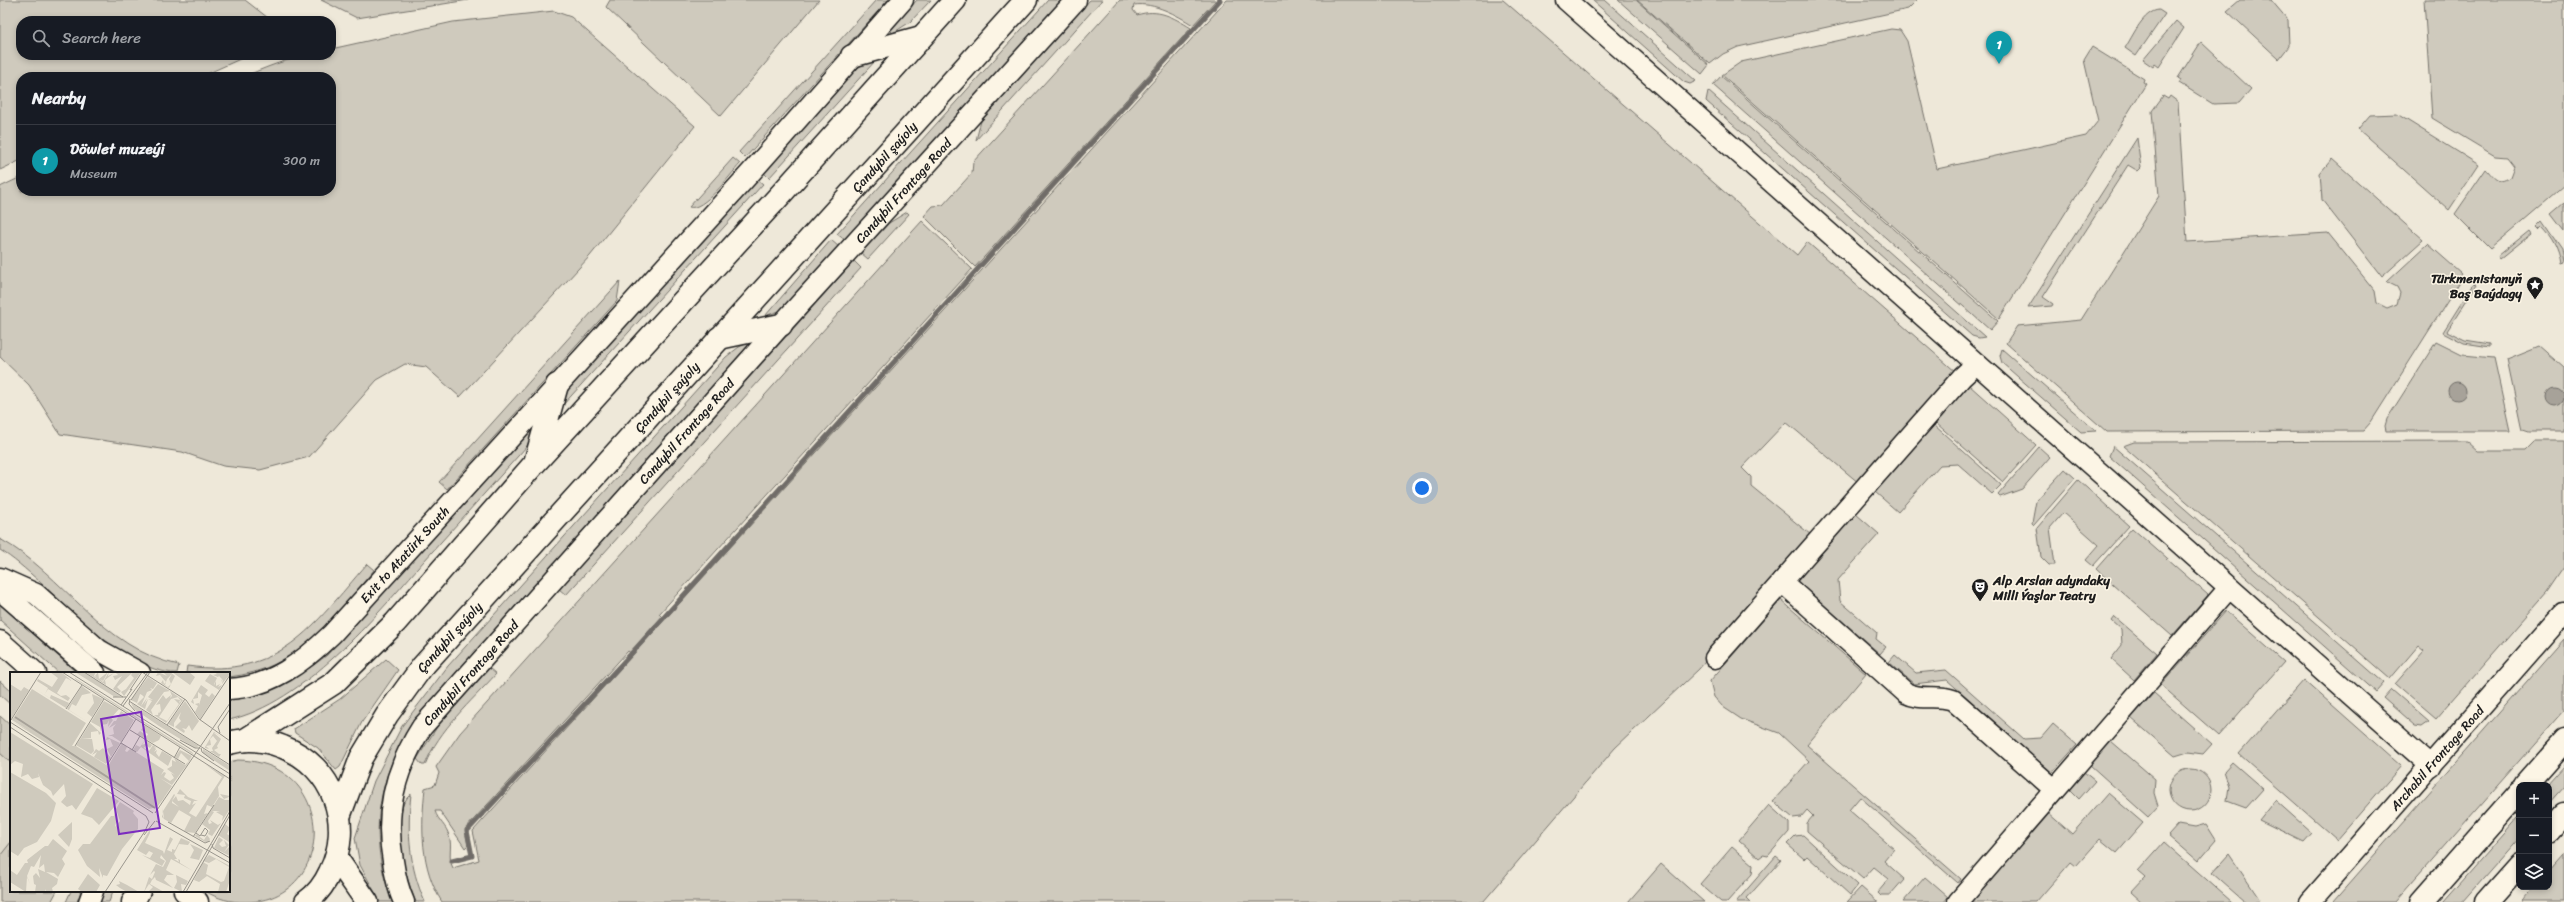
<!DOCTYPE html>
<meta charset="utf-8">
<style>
:root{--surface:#171b24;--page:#20242c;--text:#f1f3f6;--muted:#9ea1a6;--line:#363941;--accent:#0f766e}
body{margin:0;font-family:Sriracha,sans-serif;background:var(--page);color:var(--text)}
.controls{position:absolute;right:12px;bottom:12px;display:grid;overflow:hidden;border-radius:8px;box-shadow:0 2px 6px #0003}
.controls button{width:36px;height:36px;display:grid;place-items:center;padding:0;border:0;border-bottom:1px solid var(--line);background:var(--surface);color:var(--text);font:20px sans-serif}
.you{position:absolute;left:1422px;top:488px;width:14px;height:14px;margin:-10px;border:3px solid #fff;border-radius:50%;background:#1a73e8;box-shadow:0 0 0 6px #1a73e833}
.badge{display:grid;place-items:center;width:26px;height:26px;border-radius:50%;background:var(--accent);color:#fff;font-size:13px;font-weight:700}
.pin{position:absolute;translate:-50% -33px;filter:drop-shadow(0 1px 2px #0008)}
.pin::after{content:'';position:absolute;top:21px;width:14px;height:12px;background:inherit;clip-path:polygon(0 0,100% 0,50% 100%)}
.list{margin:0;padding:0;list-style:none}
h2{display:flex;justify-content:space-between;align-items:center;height:52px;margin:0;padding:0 16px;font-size:17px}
h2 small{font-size:13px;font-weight:400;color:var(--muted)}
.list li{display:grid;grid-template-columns:26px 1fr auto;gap:12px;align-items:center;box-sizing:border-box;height:72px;padding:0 16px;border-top:1px solid var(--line)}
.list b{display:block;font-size:15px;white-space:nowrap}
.list p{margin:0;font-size:13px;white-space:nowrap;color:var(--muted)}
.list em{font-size:13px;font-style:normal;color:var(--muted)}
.icon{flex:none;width:22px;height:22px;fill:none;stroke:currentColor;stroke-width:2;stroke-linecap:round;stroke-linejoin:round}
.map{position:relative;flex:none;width:2564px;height:902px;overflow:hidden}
.search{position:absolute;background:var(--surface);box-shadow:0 2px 6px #0003;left:16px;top:16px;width:320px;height:44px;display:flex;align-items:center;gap:10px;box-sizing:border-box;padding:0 14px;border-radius:16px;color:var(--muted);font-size:15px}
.panel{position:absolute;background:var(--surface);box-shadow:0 2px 6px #0003;left:16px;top:72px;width:320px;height:124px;border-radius:16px}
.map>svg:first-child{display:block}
</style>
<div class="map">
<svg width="2564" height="902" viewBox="0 0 2564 902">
<rect width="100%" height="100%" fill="#eee8d9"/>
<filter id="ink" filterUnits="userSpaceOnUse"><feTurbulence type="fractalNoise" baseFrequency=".025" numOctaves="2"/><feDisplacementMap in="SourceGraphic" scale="8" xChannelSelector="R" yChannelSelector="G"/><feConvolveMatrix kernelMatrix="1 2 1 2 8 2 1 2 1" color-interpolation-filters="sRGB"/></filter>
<g filter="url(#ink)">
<polygon fill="#ded9cb" points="0,718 11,727 11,891 0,902"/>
<g fill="#cfcabd" stroke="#76736c">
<polygon points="0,0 245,0 272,21 21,21 21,55 249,55 200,77 21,77 21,160 0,170"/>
<polygon points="321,0 468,0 357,18"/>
<polygon points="610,0 819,0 721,116 606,7"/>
<polygon points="876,0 888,0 745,158 739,152"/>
<polygon points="917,0 931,0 910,22 893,33 890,30"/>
<polygon points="1048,0 1062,0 845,240 837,234"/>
<polygon points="1090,0 1102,0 976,140 981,121"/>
<path d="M1120 0H1216L1193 25C1177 15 1154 2 1134 5L1133 10 1137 15C1158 8 1173 17 1191 28L975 267 924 216 933 206 943 205 972 173 973 162Z"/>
<path d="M1227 0H1503L1797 255 1807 242 1956 372 1859 483 1786 422 1742 468 1751 477V486L1811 535 1699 669 1615 748 1483 902H442C420 867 421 827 425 788L435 785 439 773 436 767 460 733 922 221 972 269 659 614 664 619 632 654 628 651 465 829 468 845 465 848 440 811H435C438 821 447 826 449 836 453 847 447 857 453 868L479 860 473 831Z"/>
<polygon points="1592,0 1605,0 1696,81 1690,84 1684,82"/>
<polygon points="1618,0 1636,0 1709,65 1702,74"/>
<polygon points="1637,0 1917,0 1908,9 1738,47 1723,54 1710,64"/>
<polygon points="2240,0 2271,0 2288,20 2289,46 2279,59 2227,11"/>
<path d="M2424 0H2564V186L2490 249 2455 214 2486 169C2494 177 2497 186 2510 177L2514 166 2507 157 2495 156 2432 118Z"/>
<path d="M2159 10 2165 14 2136 56 2125 48C2133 36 2143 11 2159 10Z"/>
<path d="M554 11 571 17 695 126 590 256 460 397 426 367 405 364 377 380 309 457 260 470 223 466 182 452 60 434 29 385 0 357V187L21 177V191H331V77H243C277 63 294 55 331 55V49L453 22Z"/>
<polygon points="2176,21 2184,28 2159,67 2155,64 2153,67 2143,60"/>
<polygon points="1891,29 1900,30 1907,41 1937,169 2086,136 2098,121 2084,60 2092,47 2144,79 2143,82 2146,84 1999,319 1722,75 1741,62"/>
<polygon points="2201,42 2251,89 2239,103 2213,104 2179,83 2181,80 2178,78"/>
<polygon points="876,60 769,178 763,172 855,70 865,63"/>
<polygon points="1721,76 1998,321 1990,330 1713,85"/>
<polygon points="1708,91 1985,337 1979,338 1972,336 1706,101"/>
<polygon points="2163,96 2168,99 2170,96 2178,102 2187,242 2328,233 2375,291 2377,303 2387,308 2397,304 2400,293 2397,287 2387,282 2428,244 2461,273 2458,277 2461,280 2371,422 2363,431 2107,432 2006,343 2017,326 2081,320 2159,196 2152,111"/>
<polygon points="2397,114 2479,165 2449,210 2358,129 2370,115"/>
<polygon points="2137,138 2141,168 2138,171 2128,165 2043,297 2053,304 2052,306 2028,308"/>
<path d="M733 158 740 164C730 175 703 212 689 207Z"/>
<polygon points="2332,159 2423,240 2382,277 2322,200 2320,173"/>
<polygon points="757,179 763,184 562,406 566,390"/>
<polygon points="2564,202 2564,230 2551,213"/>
<polygon points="907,212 909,214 868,259 861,253 889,223"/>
<path d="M2542 220 2562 249 2564 263 2561 264C2559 249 2552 236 2541 225L2538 228 2536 226Z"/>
<polygon points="2529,231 2531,234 2500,259 2498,256"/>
<polygon points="831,240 839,247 782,310 765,316"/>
<polygon points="854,261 861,268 566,595 559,589"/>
<polygon points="620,281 617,301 447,489 439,482"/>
<polygon points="2474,283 2477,284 2447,331 2465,340 2490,344 2490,347 2464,343 2443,332"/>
<path d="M752 341 413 721C377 781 367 835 392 902H380L360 865 355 838 374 781 402 726 448 666 726 357 739 347Z"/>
<polygon points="2436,342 2462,355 2494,358 2510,431 2386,431 2385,426 2387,419"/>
<polygon points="2539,346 2564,368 2564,431 2528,431 2522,429 2521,425 2507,359"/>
<polygon points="2002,349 2096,431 2081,432 2002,363 2000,356"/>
<polygon points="1969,385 2036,445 2003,482 1936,423"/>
<path d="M541 415 527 446C493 484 458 523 424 561 375 617 304 703 229 720V700C266 693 297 679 327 655Z"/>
<polygon points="1934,425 2001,485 1992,494 1958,464 1940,465 1898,512 1875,492"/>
<polygon points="2467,441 2478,451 2524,451 2534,441 2564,441 2564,567 2547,592 2436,719 2395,684 2424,651 2418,646 2390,679 2123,446 2134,442"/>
<polygon points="2113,446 2384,683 2376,692 2109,456"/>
<polygon points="2039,447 2050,457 2022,489 2000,497 1998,495"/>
<polygon points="2065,469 2075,478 2034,525 2032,523 2036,501"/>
<polygon points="2078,480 2129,526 2093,566 2086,560 2099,545 2063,513 2050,528 2055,565 2049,565 2041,557 2037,528"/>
<polygon points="1856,514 1879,534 1838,580 1840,601 1877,633 1876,639 1886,647 1880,654 1797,581"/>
<polygon points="2132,528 2208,595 2172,636 2096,569"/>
<path d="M0 539C64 574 103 650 179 665L177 673C117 673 50 581 0 550Z"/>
<path d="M367 564 374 570C331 620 299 669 229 677V673H186L187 666C280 679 312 627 367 564Z"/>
<polygon points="1781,600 1866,674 1807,745 1961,879 1958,883 1860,797 1849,810 1894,849 1884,861 1904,879 1890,895 1881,895 1878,892 1889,879 1874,867 1863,879 1807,831 1807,823 1813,816 1807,810 1801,817 1793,818 1773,801 1809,761 1779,733 1741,719 1723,707 1714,697 1710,681"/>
<polygon points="0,604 77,673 59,673 0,620"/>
<polygon points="2226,611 2284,662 2219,736 2161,685"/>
<polygon points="2115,617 2157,653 2134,680 2111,659 2122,645 2121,629 2112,621"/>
<polygon points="2564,639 2564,710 2395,902 2333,902"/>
<polygon points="1895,655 1916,673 1946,670 2024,739 2041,738 2053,724 2077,745 2052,773 1947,680 1914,684 1889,662"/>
<polygon points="386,659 398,670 362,722 340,767 336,770 318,748 295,733 294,729 340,699"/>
<path d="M489 668 496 674C471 702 439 729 425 765H422L417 759 437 727Z"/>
<polygon points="2304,680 2401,766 2337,840 2239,754"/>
<polygon points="0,681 11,691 11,705 0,695"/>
<polygon points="2391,689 2429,722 2422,727 2415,726 2383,698"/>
<polygon points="2154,693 2212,744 2203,754 2188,752 2175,756 2131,718"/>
<polygon points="0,716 11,726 11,763 0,753"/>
<polygon points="2111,741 2155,779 2154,793 2158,806 2148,817 2090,765"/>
<path d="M238 760C341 762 336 902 245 902 230 902 218 899 205 891H229V762Z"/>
<polygon points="2232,762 2263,789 2246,808 2227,801 2229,786 2224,771"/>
<polygon points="2564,765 2564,786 2549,803 2549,785 2546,785"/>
<circle cx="2190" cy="790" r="21"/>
<polygon points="2084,772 2095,781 2079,799 2069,789"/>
<polygon points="2108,793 2143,823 2117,853 2100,839 2076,866 2071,862 2036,902 1970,902 2048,813 2072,834"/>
<path d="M411 794C407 832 409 867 425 902H416C405 877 387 813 411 794Z"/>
<polygon points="2275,800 2312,833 2304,842 2259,820"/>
<polygon points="1769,805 1789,823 1789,832 1768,856 1763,855 1759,858 1739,840"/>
<polygon points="2519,816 2519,837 2462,902 2443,902"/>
<polygon points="2178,824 2195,827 2206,824 2216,840 2198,861 2168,835"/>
<polygon points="1803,835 1858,885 1850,895 1807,856 1804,859 1787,844 1795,836"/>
<polygon points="11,842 11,891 57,891 51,902 0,902 0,856"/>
<polygon points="2164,842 2232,902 2142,902 2131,892 2145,877 2138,871"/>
<polygon points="1732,847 1753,865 1752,874 1727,902 1721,902 1700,884"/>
<polygon points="2229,854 2260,900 2258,902 2245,902 2212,873"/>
<polygon points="2564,854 2564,902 2522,902 2535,887 2549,887 2549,871"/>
<polygon points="1776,856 1781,860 1747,898 1751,902 1736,902"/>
<polygon points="1661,864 1704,902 1628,902"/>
<polygon points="1925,877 1948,897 1944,902 1903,902"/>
<polygon points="1861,887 1877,901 1877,902 1847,902"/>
<polygon points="71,891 81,891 77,902 66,902"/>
<polygon points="104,891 113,891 109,902 100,902"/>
</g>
<g fill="#a7a299" stroke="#6f6c67">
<circle cx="2457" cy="391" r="9"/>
<circle cx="2555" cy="397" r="9"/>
</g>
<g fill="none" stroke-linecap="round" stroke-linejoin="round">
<polyline stroke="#6f6c67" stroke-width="5" points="452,861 472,856 467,831 630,655 1220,0"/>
<defs>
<g id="minor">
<polyline points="1566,0 2431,766"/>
<polyline points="0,578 36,594 99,650 140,673"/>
<path d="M1782 582 1906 693C1921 701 1937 694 1953 700L2054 789"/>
<polyline points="0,590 95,673"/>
<polyline points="0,641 36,673"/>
<polyline points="1715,658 1962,377 1976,364"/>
<path id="s1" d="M229 689C271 687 303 662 332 634L753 170 903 0"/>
<polyline points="89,902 93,891"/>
<path id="s2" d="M404 902C398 889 395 875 393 861 384 812 395 769 422 727L781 325 1076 0"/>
<polyline points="1958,902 2229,588"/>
<path id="s3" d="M2310 902 2564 613"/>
</g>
<g id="major">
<polyline points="852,56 921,37"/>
<polyline points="719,338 781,325"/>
<polyline points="536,459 557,385"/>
<polyline points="245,740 334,683 395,623 535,463 782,193 955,0"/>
<path d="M229 743C246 738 266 740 283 747 333 766 354 824 330 872 325 883 316 895 306 902"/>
<polyline points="2525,785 2564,741"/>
<path id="s4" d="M340 814 361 758 387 715 422 667 1026 0"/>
<polyline points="2549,831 2564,814"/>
<polyline points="337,859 367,902"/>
<polyline points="185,891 197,902"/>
<polyline points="133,902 139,891"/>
<polyline points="2422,902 2519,792"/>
<polyline points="2486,902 2519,865"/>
</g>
</defs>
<use href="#minor" stroke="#1c1c1c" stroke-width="23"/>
<use href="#major" stroke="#1c1c1c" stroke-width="25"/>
<use href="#minor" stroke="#fcf5e5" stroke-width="20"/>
<use href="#major" stroke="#fcf5e5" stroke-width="22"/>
</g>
</g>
<defs>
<symbol id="sight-pin" viewBox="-11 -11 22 30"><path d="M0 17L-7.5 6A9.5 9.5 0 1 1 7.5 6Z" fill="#1c1c1c" stroke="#fcf5e5"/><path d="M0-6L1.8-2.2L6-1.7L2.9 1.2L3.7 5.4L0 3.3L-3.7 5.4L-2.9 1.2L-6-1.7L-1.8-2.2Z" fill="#fff"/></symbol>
<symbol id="theatre-pin" viewBox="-11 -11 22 30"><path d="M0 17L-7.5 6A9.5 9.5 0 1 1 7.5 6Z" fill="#1c1c1c" stroke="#fcf5e5"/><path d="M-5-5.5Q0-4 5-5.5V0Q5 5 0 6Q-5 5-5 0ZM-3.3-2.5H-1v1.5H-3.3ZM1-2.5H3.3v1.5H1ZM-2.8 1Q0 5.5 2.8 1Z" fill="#fff"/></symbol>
</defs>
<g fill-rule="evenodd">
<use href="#sight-pin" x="2525" y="275" width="20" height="27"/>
<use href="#theatre-pin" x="1970" y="577" width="20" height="27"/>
</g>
<g text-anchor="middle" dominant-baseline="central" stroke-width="3" stroke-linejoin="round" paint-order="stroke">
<g font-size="13" fill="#1c1c1c" stroke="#fcf5e5">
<text stroke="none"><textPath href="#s4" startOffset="858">Çandybil şaýoly</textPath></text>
<text stroke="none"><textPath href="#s2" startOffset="904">Candybil Frontage Road</textPath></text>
<text stroke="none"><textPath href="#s4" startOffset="534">Çandybil şaýoly</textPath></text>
<text stroke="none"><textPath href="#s2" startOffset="580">Candybil Frontage Road</textPath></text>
<text stroke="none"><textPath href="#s1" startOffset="227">Exit to Atatürk South</textPath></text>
<text stroke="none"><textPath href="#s4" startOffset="210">Çandybil şaýoly</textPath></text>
<text stroke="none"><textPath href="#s2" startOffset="256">Candybil Frontage Road</textPath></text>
<text stroke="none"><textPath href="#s3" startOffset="192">Archabil Frontage Road</textPath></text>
</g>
<g font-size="13" font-weight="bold" fill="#1c1c1c" stroke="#fcf5e5" text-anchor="end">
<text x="2522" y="278">Türkmenistanyň<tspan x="2522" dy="15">Baş Baýdagy</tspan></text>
<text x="1993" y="580" text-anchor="start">Alp Arslan adyndaky<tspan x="1993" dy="15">Milli Ýaşlar Teatry</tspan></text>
</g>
</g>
<g transform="translate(10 672)">
<rect width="220" height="220" fill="#eee8d9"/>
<path d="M40 0H51L62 9 56 6 47 21 51 24 56 23 60 26 58 29 38 17 35 22 38 16 27 9 28 7 42 15 48 6ZM65 0H74L111 24 105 25ZM75 0H86L84 4 87 6 85 4 88 0 89 7 98 0 93 9 90 7 93 10 99 0 98 4 104 1 95 8 96 13ZM105 0 122 1 107 15 111 19 109 21 103 17 112 4 105 8 103 4 108 3ZM123 0H131L114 24 111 20 116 17 124 6 121 3ZM148 0 157 4 154 1 160 0 165 4 161 12 159 7 162 2 157 7 155 13 158 15 161 12 159 16 151 11 153 8 154 12 156 10 150 3 146 4ZM162 0H179L185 5 180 13ZM204 0H220V2L212 12 213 7 211 10 212 7 209 4 208 5 203 3 207 2ZM200 2 207 6 204 12V13L206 9V14L210 12 208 15 212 13 209 18 195 9ZM138 5 147 11 143 17 140 16 142 18 137 20 131 34 137 26 134 33 138 27 143 28 138 25 148 12 160 19 154 20 141 38 143 43 136 38 142 29 138 27 135 37 127 32 134 25 132 23 130 22 127 31 121 28ZM65 6 182 80 184 83 65 7ZM0 12 11 19 14 15 19 18 1 47ZM191 13 198 18 195 22 199 25 202 21 205 24 190 47 185 40 188 34 185 32 189 31V33L192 23 188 20V26L183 27 184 32 181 30ZM72 14 81 21 72 23 66 34 62 32 59 38 78 50 57 37ZM22 15 40 26 41 23 59 31 56 36ZM22 17 76 51 62 74H66L98 94 112 71 117 75 115 79 117 80 120 77 118 75 154 98 151 103 154 100 156 101 154 105 160 109 164 106 161 101 165 103 157 97 162 94V88L166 90 164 86 175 93 179 89 171 81 168 87 165 85 170 78 182 84 179 88 182 85 163 114 176 94 162 113 150 106 162 114 153 127 163 115 147 135 139 137 2 49 21 60 2 48ZM160 19 173 28 156 51 144 43H148L150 37 148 42 151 39 150 32 146 33 153 23 156 27 161 23 160 26 162 24ZM168 25 171 29 169 31 170 28 164 27 169 32 157 49 149 45 161 27ZM82 22 93 27 82 45 77 41 84 31ZM94 29 109 37 101 46 103 48 98 55 99 48 97 52 91 53V60L90 55 81 50ZM175 29 189 49 182 59 179 53 176 57 172 56 175 59 174 61 165 55 171 49 169 46 171 40 164 51V55L158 52ZM121 31 189 74 185 76 149 54 124 37ZM111 39 124 48 111 70 102 64H98L104 62 103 56 106 52 99 56 104 49H106ZM80 51 91 61 89 63 88 59 81 60V66H71ZM135 53 151 64 149 68 143 71 127 62 130 59 137 64 138 62 131 58ZM0 60 83 112 66 138 62 133 57 135 51 130 56 124 54 112 43 124 41 119 33 113 28 101 29 105 22 107 18 102 11 105 13 92 5 89 0 93ZM204 60 212 65 205 61H204L211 67 207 74 208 76 204 78 209 82H211L209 85 200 79H203L202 76 207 69 203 64 200 67 201 73 196 74 199 77 195 76V75ZM97 65 110 71 101 85 97 77 103 74 100 67 96 68ZM71 66 82 67 84 79 81 82 66 73ZM135 68 132 73 137 71 136 68 142 73 140 76 136 73 134 76 139 79 143 73 147 76 144 75 146 77 144 80 147 78 146 81 149 85 152 79 162 85 158 94 131 75 127 80 123 78 126 73 130 75ZM93 76 101 86 96 92 84 85 87 80 82 83 86 77 89 79ZM193 77 220 94V99L193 81ZM195 92 215 104 208 115 209 124 202 135 197 133 194 142 198 141 185 161 177 160 183 164 174 159 181 145 169 138 161 151 154 147 152 145V140L153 136 152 142 154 147 153 139 164 122 165 123 162 129V131L169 135 162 129 166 124 168 129 173 128 180 133 181 129 174 126 175 123 167 122 170 117 178 125 188 129H184L182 133 186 131 179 141 186 145 212 105ZM0 100 36 121 46 131 41 149 27 170 14 176 8 184 0 179ZM87 116 109 129 89 153 82 146 71 142ZM210 122 220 124V137L212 149 213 144 206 140 210 139H202L204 140 198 149 199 152 202 151 200 148 208 153 211 151 198 170H195L185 164 186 162 194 168 197 163 200 167 202 164 198 162 200 158 192 152 209 125 215 128H220L219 125 214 127ZM110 130 124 139 123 141 128 147V157L112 177 97 204 93 203V206L89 196 90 205 77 194 68 178 73 172H80L101 144H104L105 138 107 146 105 155 110 149 106 137ZM62 150V167L59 175 48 163ZM215 152 220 156 217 162 220 164 219 170 208 163ZM139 159H140V161L135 171 153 179 154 182 160 165 163 167 157 178 162 180V177L165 178 171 166 179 170 172 166 180 170 178 173 169 172 164 182 167 187H164L169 190 168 187 170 188V191L183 199 161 187 156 198 164 203H157L154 208 163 216 146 208 145 205 142 208 140 212 154 220H138L143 215 139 212 134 220 139 205 142 207 145 200 144 199 140 203 146 192 153 195 156 189 151 183 150 186 155 189 152 194 132 183 140 186 143 181 139 179 136 183 127 178ZM209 165 213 168 209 172 212 175 216 174 214 168 219 173 214 180 220 174V184L204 176ZM43 167 57 179 52 187 55 192 48 205 44 201 36 200 48 207 47 212 42 216 43 220H36V217L35 220H25L26 213 24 212 23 204 26 201 30 206 28 197 35 200 34 192 29 196 31 183 24 195 21 194 17 204 20 212 17 205 16 220 0 210V198L7 203 15 191H18L17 188 35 174H38ZM180 172 193 178 189 188 180 186 184 178ZM199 183 220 194V208L216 220H208L210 212 197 204 189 210 184 208 193 190 198 193 196 202 211 210 214 209 219 195 206 187 199 191 193 189ZM78 202 90 213 86 220H72L68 217ZM166 203 178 209 176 213 171 212 172 220 164 216 167 210ZM109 209 117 213 129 220H117L110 216 106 213 110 212Z" fill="#cfcabd" fill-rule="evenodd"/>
<path fill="none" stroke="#a7a299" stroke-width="2" d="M5 45 145 136"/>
<path fill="none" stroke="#9a968d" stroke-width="1" d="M52 0 220 107M59 0 220 102M74 0 113 25M132 0 176 28 189 47 220 69M120 18 132 0M103 25H116M120 27 119 32 125 39M121 28 140 0M119 29 220 93M111 33 122 17M113 34 138 0M56 37 72 13M1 48 31 0M190 48 220 3M0 50 143 141M157 53 175 27M0 55 136 144 139 150 135 159M120 58 175 92M210 61 208 55 220 37M170 68 185 76H190M111 71 126 80M65 74 94 27M191 76 192 80 204 89M122 78 130 64M164 86 170 75M97 93 126 47M145 141 220 31M146 149 220 191M158 150 195 171 200 169M186 161 190 164 195 156M134 163 145 149M191 163 195 164 198 159 195 156M183 165 204 133M202 172 203 176 220 186M95 220 135 159M173 220 220 139M176 220 220 143"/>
<path fill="#7b2cbf" fill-opacity="0.15" stroke="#7b2cbf" stroke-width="2" d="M131 40 150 156 109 162 91 47Z"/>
<rect width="220" height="220" fill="none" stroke="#1c1c1c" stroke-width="2"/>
</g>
</svg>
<div class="controls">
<button>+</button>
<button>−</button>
<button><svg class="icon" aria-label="layers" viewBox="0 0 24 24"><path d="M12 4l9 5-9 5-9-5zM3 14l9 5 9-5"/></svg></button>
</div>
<div class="you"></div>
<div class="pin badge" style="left:1999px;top:64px;background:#0f9aa8">1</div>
<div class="search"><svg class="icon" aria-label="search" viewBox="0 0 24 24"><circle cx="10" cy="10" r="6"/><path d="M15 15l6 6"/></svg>Search here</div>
<section class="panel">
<h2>Nearby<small></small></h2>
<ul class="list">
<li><span class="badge" style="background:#0f9aa8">1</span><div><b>Döwlet muzeýi</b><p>Museum</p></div><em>300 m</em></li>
</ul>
</section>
</div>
